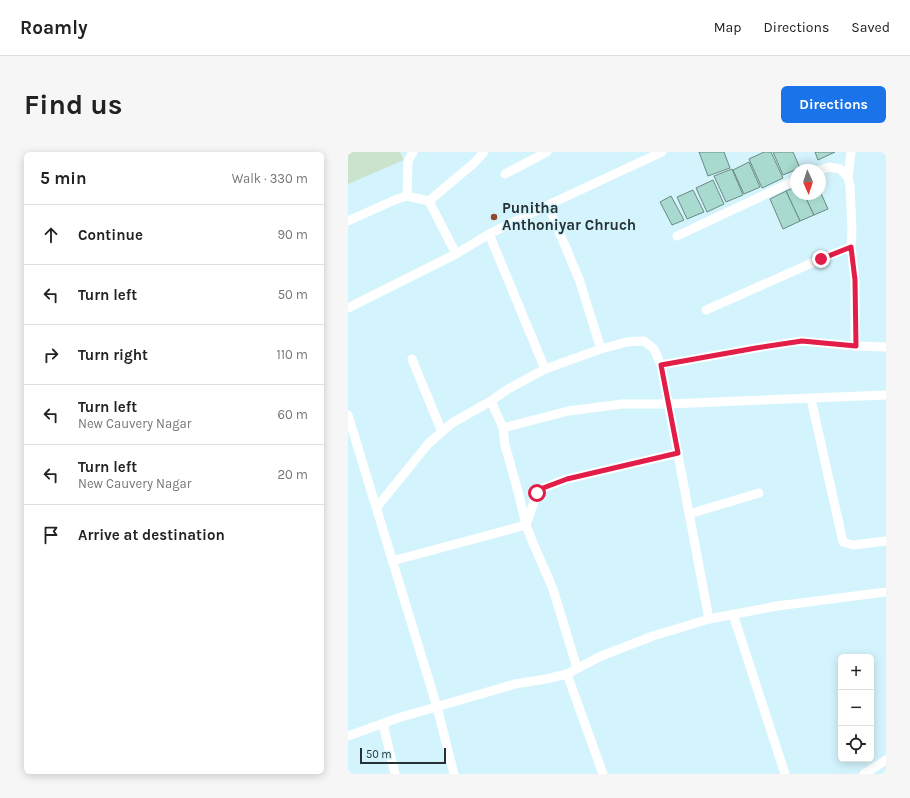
<!DOCTYPE html>
<meta charset="utf-8">
<style>
:root{--surface:#fff;--page:#f6f6f6;--text:#222;--muted:#767676;--line:#e0e0e0;--accent:#1a73e8}
body{margin:0;font-family:Karla,sans-serif;background:var(--page);color:var(--text)}
.controls{position:absolute;right:12px;bottom:12px;display:grid;overflow:hidden;border-radius:6px;box-shadow:0 2px 10px #0003}
.controls button{width:36px;height:36px;display:grid;place-items:center;padding:0;border:0;border-bottom:1px solid var(--line);background:var(--surface);color:var(--text);font:20px sans-serif}
.compass{position:absolute;left:442px;top:12px;width:36px;height:36px;border-radius:50%;background:var(--surface);box-shadow:0 2px 10px #0003;rotate:177deg}
.scale{position:absolute;left:12px;bottom:10px;width:86px;box-sizing:border-box;padding-left:4px;border:2px solid #253134;border-top:0;font-size:11px;line-height:14px;white-space:nowrap;color:#253134;-webkit-text-stroke:3px #d4f4fd;paint-order:stroke}
.stop{position:absolute;width:12px;height:12px;margin:-9px;border:3px solid #e11d48;border-radius:50%;background:#fff}
.stop.end{background:#e11d48;border-color:#fff;box-shadow:0 1px 4px #0008}
.list{margin:0;padding:0;list-style:none}
h2{display:flex;justify-content:space-between;align-items:center;height:52px;margin:0;padding:0 16px;font-size:17px}
h2 small{font-size:13px;font-weight:400;color:var(--muted)}
.list li{display:grid;grid-template-columns:26px 1fr auto;gap:12px;align-items:center;box-sizing:border-box;height:60px;padding:0 16px;border-top:1px solid var(--line)}
.list b{display:block;font-size:15px;white-space:nowrap}
.list p{margin:0;font-size:13px;white-space:nowrap;color:var(--muted)}
.list em{font-size:13px;font-style:normal;color:var(--muted)}
.icon{flex:none;width:22px;height:22px;fill:none;stroke:currentColor;stroke-width:2;stroke-linecap:round;stroke-linejoin:round}
.map{position:relative;flex:none;width:538px;height:622px;overflow:hidden;border-radius:6px}
header{display:flex;align-items:center;gap:24px;box-sizing:border-box;height:56px;padding:0 20px;background:var(--surface);border-bottom:1px solid var(--line)}
header strong{font-size:19px}
nav{display:flex;gap:22px;margin-inline-start:auto;font-size:14px}
.intro{display:flex;align-items:center;justify-content:space-between;box-sizing:border-box;height:96px;padding:0 24px}
h1{margin:0;font-size:28px}
.button{padding:10px 18px;border-radius:6px;background:var(--accent);color:#fff;font-size:14px;font-weight:700}
main{display:flex;gap:24px;padding:0 24px}
aside{flex:1;background:var(--surface);border-radius:6px;box-shadow:0 2px 10px #0003}
.map>svg:first-child{display:block}
</style>
<header>
<strong>Roamly</strong>
<nav><a>Map</a><a>Directions</a><a>Saved</a></nav>
</header>
<div class="intro"><h1>Find us</h1><a class="button">Directions</a></div>
<main>
<aside>
<h2>5 min<small>Walk · 330 m</small></h2>
<ul class="list">
<li><svg class="icon" aria-label="ahead" viewBox="0 0 24 24"><path d="M12 20V5M6 11l6-6 6 6"/></svg><div><b>Continue</b></div><em>90 m</em></li>
<li><svg class="icon" aria-label="left" viewBox="0 0 24 24"><path d="M17 20v-9H6M10 6l-5 5 5 5"/></svg><div><b>Turn left</b></div><em>50 m</em></li>
<li><svg class="icon" aria-label="right" viewBox="0 0 24 24"><path d="M7 20v-9h11M14 6l5 5-5 5"/></svg><div><b>Turn right</b></div><em>110 m</em></li>
<li><svg class="icon" aria-label="left" viewBox="0 0 24 24"><path d="M17 20v-9H6M10 6l-5 5 5 5"/></svg><div><b>Turn left</b><p>New Cauvery Nagar</p></div><em>60 m</em></li>
<li><svg class="icon" aria-label="left" viewBox="0 0 24 24"><path d="M17 20v-9H6M10 6l-5 5 5 5"/></svg><div><b>Turn left</b><p>New Cauvery Nagar</p></div><em>20 m</em></li>
<li><svg class="icon" aria-label="arrive" viewBox="0 0 24 24"><path d="M6 21V4h12l-3 4 3 4H6"/></svg><div><b>Arrive at destination</b></div></li>
</ul>
</aside>
<div class="map">
<svg width="538" height="622" viewBox="0 0 538 622">
<rect width="100%" height="100%" fill="#d4f4fd"/>
<polygon fill="#cbe2cc" points="0,0 52,0 56,8 0,32"/>
<g fill="#a8dad0" stroke="#6b8983">
<polygon points="351,0 376,0 382,16 360,24"/>
<polygon points="416,0 423,0 435,26 414,36 401,7"/>
<polygon points="425,0 445,0 452,16 435,23"/>
<polygon points="467,0 487,0 470,8"/>
<polygon points="401,10 412,35 396,42 385,18"/>
<polygon points="384,17 395,43 378,50 366,24"/>
<polygon points="365,28 376,52 359,60 348,36"/>
<polygon points="448,35 448,42 456,42 466,63 452,69 438,39"/>
<polygon points="345,38 356,60 339,67 329,45"/>
<polygon points="438,39 452,69 435,77 422,47"/>
<polygon points="472,39 480,57 466,63 456,42 472,42"/>
<polygon points="323,44 336,68 324,73 312,50"/>
</g>
<g fill="none" stroke-linecap="round" stroke-linejoin="round">
<g stroke="#fff" stroke-width="9">
<polyline points="503,0 500,25 502,34 504,78 503,95 507,128 507,194"/>
<polyline points="471,18 481,15 492,17 500,25"/>
<polyline points="157,22 199,0"/>
<polyline points="59,44 60,9 65,0"/>
<polyline points="81,49 126,11 136,0"/>
<polyline points="200,53 231,127 253,197"/>
<polyline points="0,69 49,47 59,44 81,49 108,102"/>
<polyline points="141,82 197,217"/>
<polyline points="329,84 448,28"/>
<polyline points="0,156 108,102 141,82 200,53 314,0"/>
<polyline points="358,158 473,107 503,95"/>
<polyline points="64,207 94,280"/>
<polyline points="313,213 408,196 453,189 507,194 538,195"/>
<polyline points="463,247 495,390 505,393 538,389"/>
<polyline points="143,249 155,276 157,293 171,343 178,373"/>
<polyline points="0,263 89,555 106,622"/>
<polyline points="155,276 220,259 274,252 320,252 538,243"/>
<polyline points="29,355 80,292 104,271 143,249 160,237 197,217 253,197 279,190 296,189 306,197 313,213 361,467"/>
<polyline points="341,362 411,341"/>
<polyline points="178,373 189,341 195,336 219,327 330,301 330,300"/>
<polyline points="44,409 178,373 185,391 205,437 229,516"/>
<polyline points="385,462 437,622"/>
<polyline points="219,522 255,622"/>
<polyline points="35,572 47,622"/>
<polyline points="0,584 50,566 167,532 198,527 219,522 253,504 305,484 361,467 429,454 538,440"/>
<polyline points="516,622 538,608"/>
</g>
</g>
<g fill="none" stroke-linecap="round" stroke-linejoin="round">
<polyline stroke="#e11d48" stroke-width="5" points="189,341 195,336 219,327 330,301 313,213 408,196 454,189 508,194 507,128 503,95 473,107"/>
</g>
<circle fill="#924a27" stroke="#d4f4fd" stroke-width="1.5" cx="146" cy="65" r="4"/>
<g text-anchor="middle" dominant-baseline="central" stroke-width="3" stroke-linejoin="round" paint-order="stroke">
<g font-size="15" font-weight="bold" fill="#253134" stroke="#d4f4fd" text-anchor="start">
<text x="154" y="56">Punitha<tspan x="154" dy="17">Anthoniyar Chruch</tspan></text>
</g>
</g>
</svg>
<div class="controls">
<button>+</button>
<button>−</button>
<button><svg class="icon" aria-label="locate" viewBox="0 0 24 24"><circle cx="12" cy="12" r="6"/><path d="M12 2v4M12 18v4M2 12h4M18 12h4"/></svg></button>
</div>
<svg class="compass" viewBox="-18 -18 36 36"><path d="M0-13l5 13h-10z" fill="#e53935"/><path d="M0 13l5-13h-10z" fill="#767676"/></svg>
<div class="scale">50 m</div>
<div class="stop" style="left:189px;top:341px"></div>
<div class="stop end" style="left:473px;top:107px"></div>
</div>
</main>
